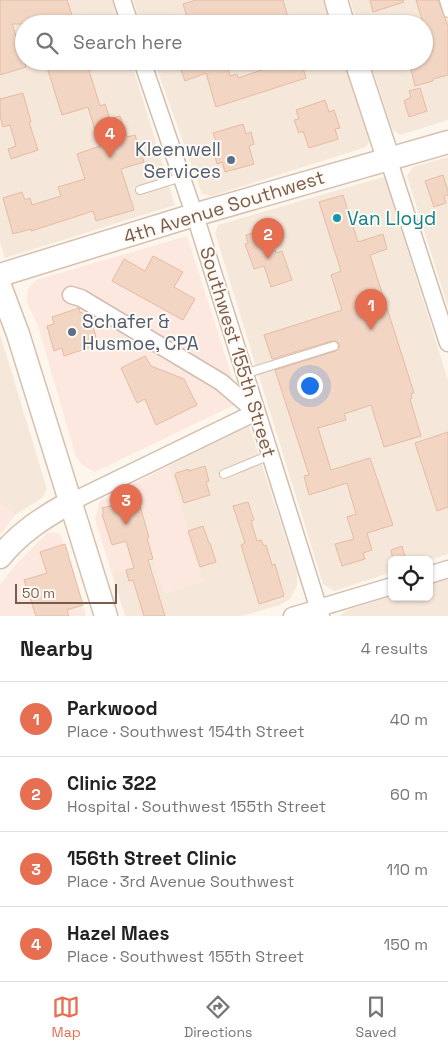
<!DOCTYPE html>
<meta charset="utf-8">
<style>
:root{--surface:#fff;--page:#f2f2f2;--text:#222;--muted:#767676;--line:#e0e0e0;--accent:#e76f51}
body{margin:0;font-family:"Space Grotesk",sans-serif;background:var(--page);color:var(--text)}
.controls{position:absolute;right:15px;bottom:15px;display:grid;overflow:hidden;border-radius:8px;box-shadow:0 1px 4px #0004}
.controls button{width:45px;height:45px;display:grid;place-items:center;padding:0;border:0;border-bottom:1px solid var(--line);background:var(--surface);color:var(--text);font:25px sans-serif}
.scale{position:absolute;left:15px;bottom:12px;width:102px;box-sizing:border-box;padding-left:5px;border:2px solid #7a5c4d;border-top:0;font-size:14px;line-height:18px;white-space:nowrap;color:#7a5c4d;-webkit-text-stroke:4px #fffaf3;paint-order:stroke}
.you{position:absolute;left:309px;top:385px;width:18px;height:18px;margin:-12px;border:4px solid #fff;border-radius:50%;background:#1a73e8;box-shadow:0 0 0 8px #1a73e833}
.badge{display:grid;place-items:center;width:32px;height:32px;border-radius:50%;background:var(--accent);color:#fff;font-size:16px;font-weight:700}
.pin{position:absolute;translate:-50% -41px;filter:drop-shadow(0 1px 2px #0008)}
.pin::after{content:'';position:absolute;top:26px;width:18px;height:15px;background:inherit;clip-path:polygon(0 0,100% 0,50% 100%)}
.list{margin:0;padding:0;list-style:none}
h2{display:flex;justify-content:space-between;align-items:center;height:65px;margin:0;padding:0 20px;font-size:21px}
h2 small{font-size:16px;font-weight:400;color:var(--muted)}
.list li{display:grid;grid-template-columns:32px 1fr auto;gap:15px;align-items:center;box-sizing:border-box;height:75px;padding:0 20px;border-top:1px solid var(--line)}
.list b{display:block;font-size:19px;white-space:nowrap}
.list p{margin:0;font-size:16px;white-space:nowrap;color:var(--muted)}
.list em{font-size:16px;font-style:normal;color:var(--muted)}
.icon{flex:none;width:28px;height:28px;fill:none;stroke:currentColor;stroke-width:2;stroke-linecap:round;stroke-linejoin:round}
.map{position:relative;flex:none;width:448px;height:616px;overflow:hidden}
.search{position:absolute;background:var(--surface);box-shadow:0 1px 4px #0004;left:15px;right:15px;top:15px;height:55px;display:flex;align-items:center;gap:12px;box-sizing:border-box;padding:0 18px;border-radius:28px;color:var(--muted);font-size:19px}
.sheet{height:365px;background:var(--surface)}
nav{display:flex;justify-content:space-around;align-items:center;box-sizing:border-box;height:70px;border-top:1px solid var(--line);background:var(--surface);font-size:14px;color:var(--muted)}
nav a{display:grid;justify-items:center;gap:2px}
nav .on{color:var(--accent)}
.map>svg:first-child{display:block}
</style>
<div class="map">
<svg width="448" height="616" viewBox="0 0 448 616">
<rect width="100%" height="100%" fill="#fdf6ec"/>
<g fill="#f5e8da">
<polygon points="0,0 112,0 119,24 24,24 24,61 131,61 175,205 5,258 0,242"/>
<polygon points="133,0 323,0 331,24 141,24"/>
<polygon points="350,0 442,0 448,20 448,120 400,135 392,129 370,61 424,61 424,24 358,24"/>
<polygon points="154,61 344,61 369,141 366,147 212,196 202,194"/>
<polygon points="448,157 448,307 407,176 413,167"/>
<polygon points="383,177 386,181 448,380 448,554 429,560 392,560 392,572 334,591 323,584 215,233 218,225"/>
<polygon points="0,334 47,489 42,498 15,515 0,503"/>
<polygon points="249,425 297,573 297,585 290,599 280,605 242,616 125,616 112,574 154,561 203,582 168,466"/>
<polygon points="448,579 448,616 340,616 347,610 392,596 429,597 429,585"/>
</g>
<g fill="#fde8e0">
<polygon points="187,236 240,402 95,472 82,465 76,457 38,326 27,302 28,289 36,280"/>
<polygon points="168,466 203,582 164,594 154,561 112,574 95,519 100,501"/>
<polygon points="0,503 15,515 0,535"/>
<polygon points="54,532 61,535 86,616 0,616 0,585 14,567 47,533"/>
</g>
<g fill="#f3d5c3" stroke="#e6bba3">
<polygon points="0,0 67,0 75,24 12,24 26,67 0,75"/>
<polygon points="196,0 283,0 290,24 189,24 183,4"/>
<polygon points="370,0 403,0 404,2 373,12"/>
<polygon points="416,0 438,0 448,26 448,75 433,79 433,81 415,86 409,61 424,61 424,50 431,48"/>
<polygon points="45,61 86,61 100,106 105,104 110,119 120,116 127,137 135,135 144,162 121,169 134,210 96,221 93,211 31,231 31,229 13,234 3,198 22,192 25,200 30,198 32,205 61,196 58,187 85,179 77,154 100,146 88,107 62,115"/>
<polygon points="178,61 226,61 230,76 237,74 238,78 262,70 260,61 301,61 306,78 216,107 206,73 185,81"/>
<polygon points="420,88 427,111 409,117 404,101 411,97 409,91"/>
<polygon points="23,93 31,122 29,122 38,150 11,159 8,149 16,146 10,125 3,127 0,116 0,99"/>
<polygon points="325,100 329,112 334,110 340,128 335,129 338,139 309,148 303,131 299,133 294,120 299,119 296,110"/>
<polygon points="243,124 246,134 251,132 254,144 249,146 254,164 225,172 222,162 217,164 212,146 217,144 213,133"/>
<polygon points="443,175 448,191 448,195 444,196 446,203 434,207 425,181"/>
<polygon points="343,195 358,242 383,234 387,249 370,255 414,393 411,394 412,398 410,399 421,436 384,447 371,405 344,414 346,420 318,428 331,470 370,458 393,525 367,533 372,550 363,553 365,559 342,566 335,544 354,539 347,517 356,514 347,483 309,495 304,476 309,475 275,370 336,351 339,348 339,344 336,341 332,341 272,359 264,335 342,310 331,275 341,271 319,202"/>
<polygon points="263,230 271,252 275,250 276,253 282,251 292,280 271,287 264,266 254,269 245,244 248,243 246,235"/>
<polygon points="153,256 183,272 174,287 195,299 183,320 112,281 124,259 145,271"/>
<polygon points="79,308 80,313 82,312 83,315 89,314 96,337 89,339 91,347 64,356 62,348 54,351 47,326 54,324 52,317"/>
<polygon points="145,356 151,366 184,379 197,405 156,425 145,399 137,403 121,368"/>
<polygon points="448,432 448,507 437,511 415,443"/>
<polygon points="205,466 209,481 206,482 210,495 184,503 175,475 176,473 189,469 189,471"/>
<polygon points="138,499 149,537 147,538 153,559 148,560 165,616 144,616 133,580 129,581 126,570 134,568 126,541 112,545 102,514 104,513 102,508"/>
<polygon points="248,502 254,520 251,521 257,541 261,540 264,546 266,545 272,565 275,564 284,596 259,604 241,545 245,543 233,506"/>
<polygon points="203,526 209,543 210,543 216,562 200,567 188,531"/>
<polygon points="65,544 83,605 67,610 69,616 36,616 24,580 47,573 40,552"/>
<polygon points="402,546 406,560 393,560 391,550"/>
</g>
<g fill="none" stroke-linecap="round" stroke-linejoin="round">
<defs>
<g id="lane">
<polyline points="444,0 448,13"/>
<polyline points="140,190 182,177"/>
<polyline points="244,374 334,346"/>
<polyline points="224,474 270,455"/>
</g>
<g id="street">
<polyline points="122,0 130,24"/>
<polyline points="142,61 199,228 321,616"/>
<polyline points="388,158 448,343"/>
<polyline points="71,502 256,412 221,382 81,298 71,295"/>
<polyline points="429,575 448,569"/>
<polyline points="292,616 392,586"/>
</g>
<g id="secondary">
<polyline points="336,0 343,24"/>
<polyline points="356,61 388,158"/>
<polyline points="0,275 194,215 448,142"/>
<polyline points="0,286 18,334 106,616"/>
<path d="M0 557C19 533 44 517 71 502"/>
</g>
</defs>
<use href="#lane" stroke="#d1beb0" stroke-width="10"/>
<use href="#street" stroke="#d1beb0" stroke-width="19"/>
<use href="#secondary" stroke="#d6c0b0" stroke-width="25"/>
<use href="#lane" stroke="#fff" stroke-width="8"/>
<use href="#street" stroke="#fff" stroke-width="16"/>
<use href="#secondary" stroke="#fff" stroke-width="22"/>
</g>
<g fill="#5c6f8a" stroke="#fffaf3" stroke-width="2">
<circle cx="231" cy="160" r="5"/>
<circle cx="72" cy="332" r="5"/>
</g>
<circle fill="#0f9aa8" stroke="#fffaf3" stroke-width="2" cx="337" cy="218" r="5"/>
<g text-anchor="middle" dominant-baseline="central" stroke-width="4" stroke-linejoin="round" paint-order="stroke">
<g font-size="19" fill="#4e5e75" stroke="#fffaf3" text-anchor="end">
<text x="221" y="149">Kleenwell<tspan x="221" dy="22">Services</tspan></text>
<text x="82" y="321" text-anchor="start">Schafer &amp;<tspan x="82" dy="22">Husmoe, CPA</tspan></text>
</g>
<g font-size="19" fill="#7a5c4d" stroke="#fffaf3">
<text transform="translate(224 207) rotate(-17)">4th Avenue Southwest</text>
<text transform="translate(238 352) rotate(73)">Southwest 155th Street</text>
</g>
<g font-size="19" fill="#0d838f" stroke="#fffaf3" text-anchor="start">
<text x="347" y="218">Van Lloyd</text>
</g>
</g>
</svg>
<div class="controls">
<button><svg class="icon" aria-label="locate" viewBox="0 0 24 24"><circle cx="12" cy="12" r="6"/><path d="M12 2v4M12 18v4M2 12h4M18 12h4"/></svg></button>
</div>
<div class="scale">50 m</div>
<div class="you"></div>
<div class="pin badge" style="left:371px;top:330px">1</div>
<div class="pin badge" style="left:268px;top:259px">2</div>
<div class="pin badge" style="left:126px;top:525px">3</div>
<div class="pin badge" style="left:110px;top:158px">4</div>
<div class="search"><svg class="icon" aria-label="search" viewBox="0 0 24 24"><circle cx="10" cy="10" r="6"/><path d="M15 15l6 6"/></svg>Search here</div>
</div>
<section class="sheet">
<h2>Nearby<small>4 results</small></h2>
<ul class="list">
<li><span class="badge">1</span><div><b>Parkwood</b><p>Place · Southwest 154th Street</p></div><em>40 m</em></li>
<li><span class="badge">2</span><div><b>Clinic 322</b><p>Hospital · Southwest 155th Street</p></div><em>60 m</em></li>
<li><span class="badge">3</span><div><b>156th Street Clinic</b><p>Place · 3rd Avenue Southwest</p></div><em>110 m</em></li>
<li><span class="badge">4</span><div><b>Hazel Maes</b><p>Place · Southwest 155th Street</p></div><em>150 m</em></li>
</ul>
</section>
<nav>
<a class="on"><svg class="icon" aria-label="map" viewBox="0 0 24 24"><path d="M3 6l6-2 6 2 6-2v14l-6 2-6-2-6 2zM9 4v14M15 6v14"/></svg>Map</a>
<a><svg class="icon" aria-label="directions" viewBox="0 0 24 24"><path d="M12 3l9 9-9 9-9-9zM9 14v-3h6M13 9l2 2-2 2"/></svg>Directions</a>
<a><svg class="icon" aria-label="saved" viewBox="0 0 24 24"><path d="M7 4h10v16l-5-4-5 4z"/></svg>Saved</a>
</nav>
